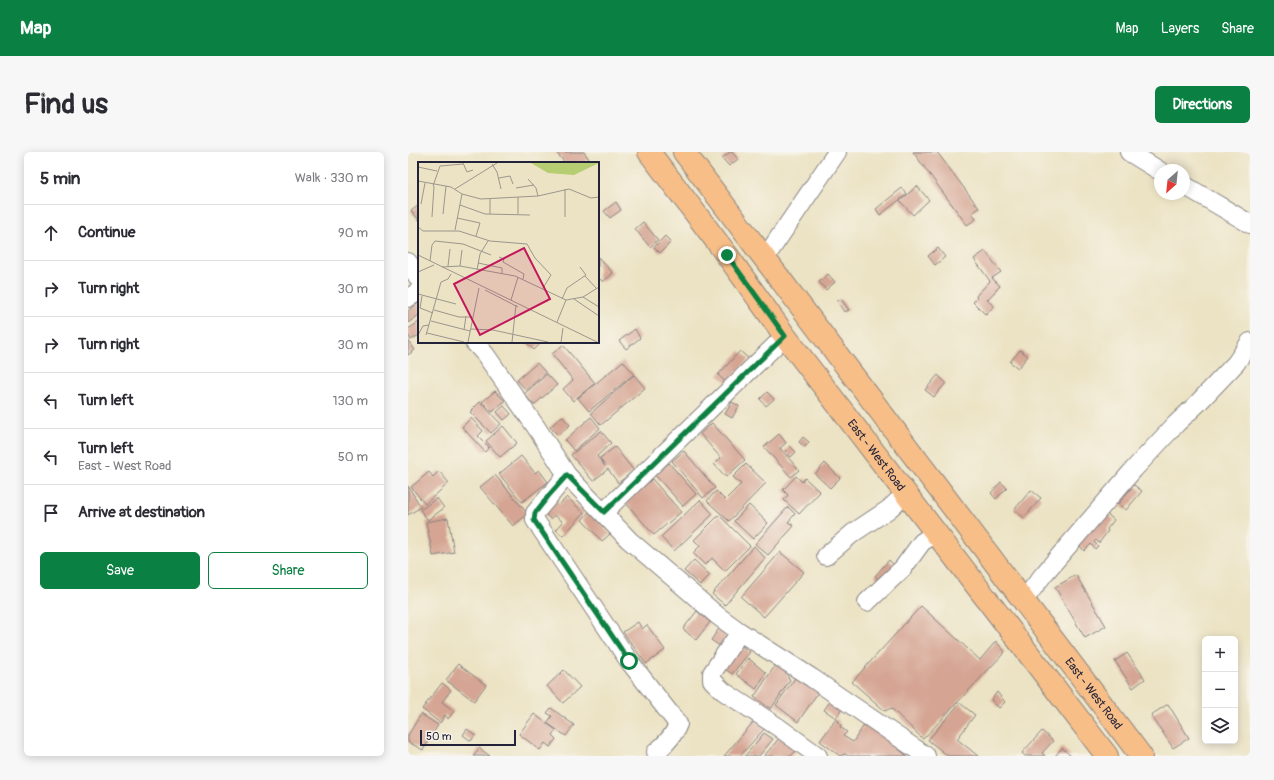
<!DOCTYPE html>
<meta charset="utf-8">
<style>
:root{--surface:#fff;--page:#f7f7f7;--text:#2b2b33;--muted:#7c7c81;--line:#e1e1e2;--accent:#0b8043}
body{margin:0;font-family:Pangolin,sans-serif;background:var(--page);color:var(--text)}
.controls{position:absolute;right:12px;bottom:12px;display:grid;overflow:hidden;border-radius:6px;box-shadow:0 2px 10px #0003}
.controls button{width:36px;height:36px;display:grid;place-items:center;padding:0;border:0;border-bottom:1px solid var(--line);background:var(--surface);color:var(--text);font:20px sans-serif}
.compass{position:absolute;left:746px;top:12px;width:36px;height:36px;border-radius:50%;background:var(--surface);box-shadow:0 2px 10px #0003;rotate:207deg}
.scale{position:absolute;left:12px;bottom:10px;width:96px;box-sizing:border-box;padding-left:4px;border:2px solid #22223b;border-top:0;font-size:11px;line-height:14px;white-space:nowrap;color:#22223b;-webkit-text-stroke:3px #f7f3e8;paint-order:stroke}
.stop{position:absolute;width:12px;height:12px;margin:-9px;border:3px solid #0b8043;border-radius:50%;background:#fff}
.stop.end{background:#0b8043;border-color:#fff;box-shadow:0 1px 4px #0008}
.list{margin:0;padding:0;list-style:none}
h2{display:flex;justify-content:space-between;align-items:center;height:52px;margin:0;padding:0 16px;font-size:17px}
h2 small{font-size:13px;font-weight:400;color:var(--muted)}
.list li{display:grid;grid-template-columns:26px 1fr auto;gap:12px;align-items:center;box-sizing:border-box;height:56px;padding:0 16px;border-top:1px solid var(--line)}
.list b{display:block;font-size:15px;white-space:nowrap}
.list p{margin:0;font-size:13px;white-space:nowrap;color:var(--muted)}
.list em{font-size:13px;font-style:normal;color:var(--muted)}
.actions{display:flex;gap:8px;padding:12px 16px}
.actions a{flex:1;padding:9px 0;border:1px solid var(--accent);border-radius:6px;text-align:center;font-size:14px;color:var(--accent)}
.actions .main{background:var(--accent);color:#fff}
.icon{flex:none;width:22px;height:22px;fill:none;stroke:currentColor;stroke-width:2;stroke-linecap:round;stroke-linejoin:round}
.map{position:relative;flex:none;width:842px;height:604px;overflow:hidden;border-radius:6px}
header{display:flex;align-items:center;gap:24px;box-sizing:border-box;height:56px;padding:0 20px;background:var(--accent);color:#fff}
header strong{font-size:19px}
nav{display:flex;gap:22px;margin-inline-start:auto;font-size:14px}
.intro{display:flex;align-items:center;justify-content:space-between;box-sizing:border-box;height:96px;padding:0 24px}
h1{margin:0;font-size:28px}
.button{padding:10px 18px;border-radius:6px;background:var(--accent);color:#fff;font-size:14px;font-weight:700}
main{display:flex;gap:24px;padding:0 24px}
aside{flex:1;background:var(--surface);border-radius:6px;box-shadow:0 2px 10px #0003}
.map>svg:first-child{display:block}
</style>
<header>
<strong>Map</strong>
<nav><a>Map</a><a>Layers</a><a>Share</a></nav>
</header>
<div class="intro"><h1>Find us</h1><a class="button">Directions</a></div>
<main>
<aside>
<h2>5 min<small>Walk · 330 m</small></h2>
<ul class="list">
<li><svg class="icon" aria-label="ahead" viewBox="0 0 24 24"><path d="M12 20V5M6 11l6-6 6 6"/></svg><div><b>Continue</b></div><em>90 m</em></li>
<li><svg class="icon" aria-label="right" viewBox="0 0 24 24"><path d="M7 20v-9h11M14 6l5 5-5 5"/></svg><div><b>Turn right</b></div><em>30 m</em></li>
<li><svg class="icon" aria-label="right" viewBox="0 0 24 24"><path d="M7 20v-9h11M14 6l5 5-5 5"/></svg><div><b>Turn right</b></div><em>30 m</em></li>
<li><svg class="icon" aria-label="left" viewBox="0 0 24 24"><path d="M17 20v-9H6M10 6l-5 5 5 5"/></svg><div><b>Turn left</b></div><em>130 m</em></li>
<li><svg class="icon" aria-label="left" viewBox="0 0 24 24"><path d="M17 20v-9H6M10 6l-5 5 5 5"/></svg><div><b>Turn left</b><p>East - West Road</p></div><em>50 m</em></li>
<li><svg class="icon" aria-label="arrive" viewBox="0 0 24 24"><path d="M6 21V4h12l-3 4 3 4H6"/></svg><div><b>Arrive at destination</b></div></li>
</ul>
<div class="actions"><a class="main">Save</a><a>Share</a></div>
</aside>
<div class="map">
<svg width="842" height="604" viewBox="0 0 842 604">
<rect width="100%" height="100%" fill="#f7f3e8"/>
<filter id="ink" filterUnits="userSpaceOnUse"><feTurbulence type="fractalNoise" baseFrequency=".025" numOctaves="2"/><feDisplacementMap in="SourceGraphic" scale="8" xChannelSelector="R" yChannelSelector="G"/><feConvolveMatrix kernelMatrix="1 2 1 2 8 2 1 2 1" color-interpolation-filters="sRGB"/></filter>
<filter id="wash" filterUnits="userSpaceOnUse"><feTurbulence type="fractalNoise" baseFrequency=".012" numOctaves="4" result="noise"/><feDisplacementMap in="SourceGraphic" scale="16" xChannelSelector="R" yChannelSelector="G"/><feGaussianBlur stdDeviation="0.9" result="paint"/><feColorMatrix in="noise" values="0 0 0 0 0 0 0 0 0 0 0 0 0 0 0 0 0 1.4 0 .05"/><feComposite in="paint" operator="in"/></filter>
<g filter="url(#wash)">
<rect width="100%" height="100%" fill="#ece3c4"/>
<g id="blocks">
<g fill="#d5a493">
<polygon points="148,0 176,0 181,7 176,11 157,11"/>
<polygon points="322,0 324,0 330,7 321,14 314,6"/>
<polygon points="505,0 529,0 571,56 564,61 568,67 559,73"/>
<polygon points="509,34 521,48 505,63 492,49"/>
<polygon points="494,36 499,42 472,63 468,57"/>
<polygon points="208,50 213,58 202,66 196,59"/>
<polygon points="11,53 11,68 3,59"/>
<polygon points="235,70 250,88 242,95 227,77"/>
<polygon points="257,84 263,90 252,101 246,95"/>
<polygon points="530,96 537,105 527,113 520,104"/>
<polygon points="577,99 593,120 584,126 592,134 579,148 586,154 578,163 565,150 569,146 568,144 582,129 566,107"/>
<polygon points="190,105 205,121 195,130 192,127 190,129"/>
<polygon points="420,122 427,130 418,138 411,130"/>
<polygon points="433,147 441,158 436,160 429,149"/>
<polygon points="10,151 11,153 11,163 0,171 0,159"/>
<polygon points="11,170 11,183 3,188 0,183 0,177"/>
<polygon points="227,177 232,186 218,197 211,189"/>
<polygon points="0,188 7,198 0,203"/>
<polygon points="118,190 134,190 126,198"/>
<polygon points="155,193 187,231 165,249 155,237 165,228 144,202"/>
<polygon points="612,198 620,204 610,216 602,210"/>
<polygon points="332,199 341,207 319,231 310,223"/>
<polygon points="215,209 226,222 181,259 170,246"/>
<polygon points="129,211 138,221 118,238 109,228"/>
<polygon points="139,222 149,233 126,253 116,242"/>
<polygon points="226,223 237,236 193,273 183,261"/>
<polygon points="530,223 538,231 526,245 517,238"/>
<polygon points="87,239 97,249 84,260 74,250"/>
<polygon points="359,240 366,247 358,254 352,247"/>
<polygon points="72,250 93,272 83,281 62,260"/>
<polygon points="324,250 331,254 324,266 317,262"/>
<polygon points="96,254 103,262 96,268 89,260"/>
<polygon points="154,264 162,273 150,283 142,275"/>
<polygon points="183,265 192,276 166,299 157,288"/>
<polygon points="63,266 75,279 70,284 81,295 77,300 54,275"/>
<polygon points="304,271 337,308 318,325 306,312 313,306 292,282"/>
<polygon points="95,274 109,291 92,305 78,289"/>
<polygon points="193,279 203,291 189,304 197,314 192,306 207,295 226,319 210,331 200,317 185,329 163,303"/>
<polygon points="371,282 378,291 372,296 391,318 383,325 356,295"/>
<polygon points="395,285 401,290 397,295 391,290"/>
<polygon points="382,294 388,300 383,305 377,299"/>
<polygon points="276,299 307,336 295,346 264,309"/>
<polygon points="113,304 127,321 131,318 140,330 114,350 91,322"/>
<polygon points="261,311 288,342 275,354 247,323"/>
<polygon points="417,311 432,326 422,336 407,322"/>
<polygon points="338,312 358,331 321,369 299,349 308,339 317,348 333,332 325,325"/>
<polygon points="31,319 41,331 17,352 3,335 21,320 25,325"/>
<polygon points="87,323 120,362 105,374 72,335"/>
<polygon points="388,324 394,330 397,326 412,340 391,362 376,348 380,343 375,338"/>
<polygon points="244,327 273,360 246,383 217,350"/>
<polygon points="593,330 599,336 588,347 583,341"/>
<polygon points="726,333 734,339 718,358 710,352"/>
<polygon points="0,334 13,355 0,363"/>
<polygon points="623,338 633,346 616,366 606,358"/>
<polygon points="145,345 152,352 159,345 176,361 155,384 148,378 155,370 147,363 143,367 133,359"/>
<polygon points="29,346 36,356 20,368 12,358"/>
<polygon points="292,348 305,362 266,399 253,385"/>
<polygon points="341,353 360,371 345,387 326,369"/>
<polygon points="380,355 387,362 380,370 386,374 360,403 347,392"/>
<polygon points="181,360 202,382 194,389 174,368"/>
<polygon points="698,361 706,368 699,377 700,379 691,391 688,388 686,390 690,394 687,397 683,392 676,399 668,389"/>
<polygon points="311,363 342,394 317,419 304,406 297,413 285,401 292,394 286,388"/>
<polygon points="40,366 46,400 25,404 18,370"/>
<polygon points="346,394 357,406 317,453 304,442"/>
<polygon points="372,400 396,420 356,465 333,445"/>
<polygon points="286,408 302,423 292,433 276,419"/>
<polygon points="481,408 488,415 474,431 467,424"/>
<polygon points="668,423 698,474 677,486 647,435"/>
<polygon points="513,454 572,508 588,489 597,500 515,587 483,556 477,559 444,530"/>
<polygon points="289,459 302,470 288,488 275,477"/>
<polygon points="230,470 234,477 239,473 257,498 238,512 215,480"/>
<polygon points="315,471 328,481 316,497 303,488"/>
<polygon points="331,492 342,500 324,522 314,515"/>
<polygon points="719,501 737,527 725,536 707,509"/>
<polygon points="340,506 358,521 348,537 328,522"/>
<polygon points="371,508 383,517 379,523 382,528 363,557 346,545"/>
<polygon points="50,512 78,533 66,549 38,528"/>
<polygon points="156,518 172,535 155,551 139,534"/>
<polygon points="390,522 411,539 390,570 368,553"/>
<polygon points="34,531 43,538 34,550 46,559 40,567 37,563 32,571 14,557"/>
<polygon points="589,540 597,550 591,556 583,548"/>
<polygon points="423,548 435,555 428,566 416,558"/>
<polygon points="552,551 567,563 549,587 570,604 540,604 520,588"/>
<polygon points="760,552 781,586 765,596 743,563"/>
<polygon points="143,556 166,573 158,584 139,571 144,564 139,561"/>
<polygon points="13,562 30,573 15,598 0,590 0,583"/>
<polygon points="126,562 148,578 144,583 148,587 142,595 137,591 132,598 111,582"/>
<polygon points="428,567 431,569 430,571 433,573 432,575 439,580 435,584 445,590 458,570 499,604 440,604 437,602 432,604 412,589"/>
<polygon points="347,568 357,576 332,604 316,604"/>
<polygon points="59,577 67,583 63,589 55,583"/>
<polygon points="634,579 645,589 634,601 637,604 617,604 614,601"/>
<polygon points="356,581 365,587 351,604 337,604"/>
<polygon points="374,583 390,596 383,604 356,604"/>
<polygon points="71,596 82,604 66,604"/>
<polygon points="654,596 663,604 647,604"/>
</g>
</g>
</g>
<g filter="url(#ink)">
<use href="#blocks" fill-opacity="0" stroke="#878280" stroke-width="1"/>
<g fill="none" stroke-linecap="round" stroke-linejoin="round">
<defs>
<g id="minor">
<polyline points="721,0 752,19"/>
<polyline points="776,33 842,72"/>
<polyline points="357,106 429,0"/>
<polyline points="0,110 11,127"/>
<polyline points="0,146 11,139"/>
<polyline points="66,190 77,202 128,275 159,323 221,388 310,464 332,480 404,526 518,604"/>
<path d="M159 323 127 361V368L221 509 270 572C266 584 258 592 248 600L251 604"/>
<polyline points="196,360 377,184"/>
<polyline points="418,404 445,381 481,357 497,342"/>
<polyline points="616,448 635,423 726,317 768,272 789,252 828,211 842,190"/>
<polyline points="459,450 495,416 514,390 528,381"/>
<polyline points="332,480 304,521 304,528 315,539 370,575 410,604"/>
</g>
<g id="major">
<path id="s1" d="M241 0 319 103 377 184 699 604"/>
<path id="s2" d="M276 0 733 604"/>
</g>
</defs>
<use href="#minor" stroke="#878280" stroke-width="20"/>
<use href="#major" stroke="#878280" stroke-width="24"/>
<use href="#minor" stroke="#fff" stroke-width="18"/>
<use href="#major" stroke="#f7be87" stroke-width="22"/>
</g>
</g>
<g fill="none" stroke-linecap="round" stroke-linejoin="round" filter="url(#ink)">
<polyline stroke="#0b8043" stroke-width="5" points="221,509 126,368 127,361 142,342 159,323 196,360 377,184 319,103"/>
</g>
<g text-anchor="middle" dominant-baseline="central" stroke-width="3" stroke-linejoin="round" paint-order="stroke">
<g font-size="12" fill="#22223b" stroke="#f7f3e8">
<text stroke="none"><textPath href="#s1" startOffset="379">East - West Road</textPath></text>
<text stroke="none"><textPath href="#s2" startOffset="679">East - West Road</textPath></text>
</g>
</g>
<g transform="translate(10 10)">
<rect width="181" height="181" fill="#ece3c4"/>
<path d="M113 1H181L156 13 130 11Z" fill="#b6cd72"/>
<path fill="none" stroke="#9b968d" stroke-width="1" d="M45 1 49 10 55 8M74 2 79 10 83 27M0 5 19 9M81 16 92 14 95 22M110 17 118 26 120 34M0 19 33 25 44 32 63 37 120 34 151 27 173 36 181 35M15 24 22 4 45 2M98 26 116 23M37 27 79 1M100 35V52M3 42 7 21M42 43 67 52 112 53M25 52 28 24M72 52V37M14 55 16 24M147 55V27M39 56 62 61 58 74M0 65 5 69H41L72 79 109 82 117 96 133 113 125 126M37 68 44 32M0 93 179 180M81 95 86 97 85 100 106 112 105 117M12 99 14 83 17 79 45 82 73 93M60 101 84 106V111M30 104 32 87M42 104 44 88M24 105 42 104 97 114 148 138M59 108 62 92 70 79M0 110 16 103M167 114 179 127M67 128 100 145M0 132 38 142M4 134 2 146 15 151M165 135 181 145M144 137 149 126 168 113 162 105M156 137 181 154M93 138 100 115M148 138 165 135 181 125M16 148 41 155H54M13 159 52 169M139 160 148 138M53 167 75 168 130 180M46 168 48 154M9 171 46 180M0 173 5 164 11 163M8 173 23 120 30 117 33 112M50 180 61 126M94 180 98 143M143 180 145 166"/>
<path fill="#c2185b" fill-opacity="0.15" stroke="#c2185b" stroke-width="2" d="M106 86 132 137 62 173 36 122Z"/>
<rect width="181" height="181" fill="none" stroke="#22223b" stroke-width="2"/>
</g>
</svg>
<div class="controls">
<button>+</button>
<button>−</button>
<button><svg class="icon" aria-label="layers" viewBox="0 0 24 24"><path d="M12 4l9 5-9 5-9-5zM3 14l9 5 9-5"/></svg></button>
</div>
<svg class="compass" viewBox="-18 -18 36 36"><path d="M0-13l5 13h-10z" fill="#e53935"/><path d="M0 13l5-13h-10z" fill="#7c7c81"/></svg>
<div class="scale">50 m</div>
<div class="stop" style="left:221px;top:509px"></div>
<div class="stop end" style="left:319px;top:103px"></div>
</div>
</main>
